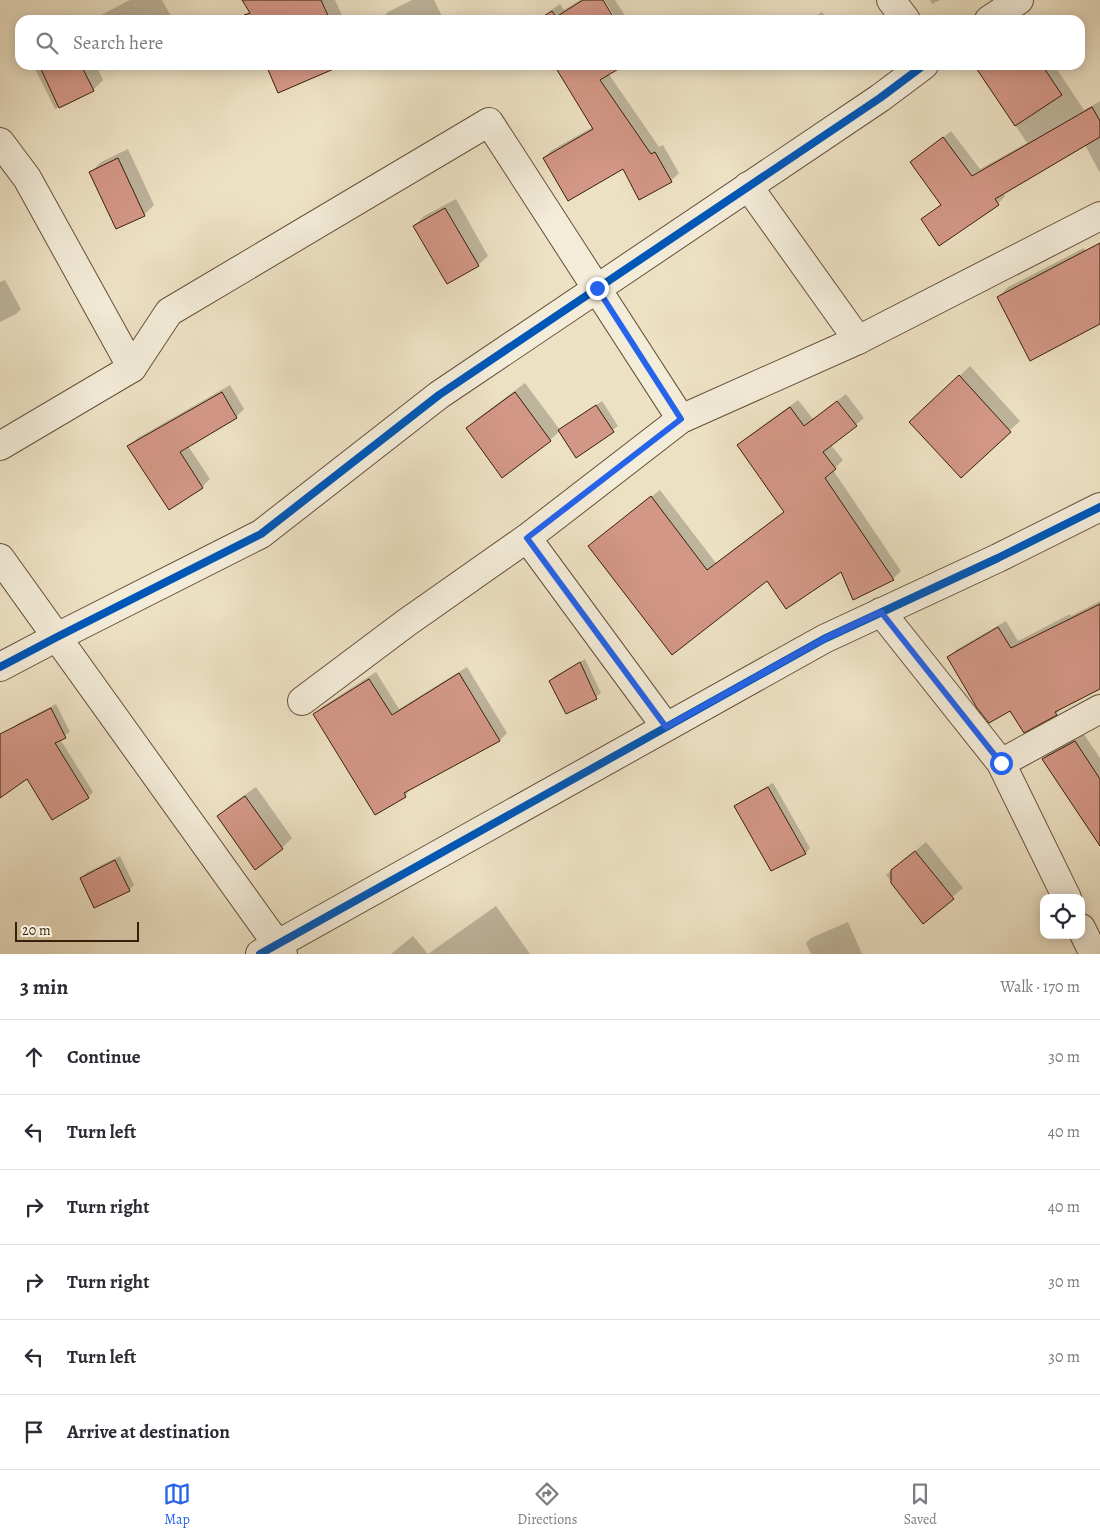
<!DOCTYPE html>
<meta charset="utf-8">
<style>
:root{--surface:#fff;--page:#f2f2f3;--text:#2b2b33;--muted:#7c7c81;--line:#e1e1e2;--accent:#2563eb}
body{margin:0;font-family:Alegreya,serif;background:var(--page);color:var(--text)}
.controls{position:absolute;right:15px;bottom:15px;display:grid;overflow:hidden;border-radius:10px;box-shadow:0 2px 12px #0003}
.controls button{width:45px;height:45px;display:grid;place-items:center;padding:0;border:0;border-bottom:1px solid var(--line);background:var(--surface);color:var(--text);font:25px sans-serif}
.scale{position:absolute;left:15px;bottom:12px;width:124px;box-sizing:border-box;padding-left:5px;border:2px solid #381f0a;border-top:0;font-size:14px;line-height:18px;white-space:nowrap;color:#381f0a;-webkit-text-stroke:4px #f3ecd9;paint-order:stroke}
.stop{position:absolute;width:15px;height:15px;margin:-11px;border:4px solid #2563eb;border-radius:50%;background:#fff}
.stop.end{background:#2563eb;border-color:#fff;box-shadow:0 1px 5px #0008}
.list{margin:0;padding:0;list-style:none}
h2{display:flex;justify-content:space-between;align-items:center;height:65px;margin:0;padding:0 20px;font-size:21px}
h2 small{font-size:16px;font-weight:400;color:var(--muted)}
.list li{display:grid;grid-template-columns:32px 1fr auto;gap:15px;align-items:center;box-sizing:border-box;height:75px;padding:0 20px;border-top:1px solid var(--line)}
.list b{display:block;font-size:19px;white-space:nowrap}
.list em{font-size:16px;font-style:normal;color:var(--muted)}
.icon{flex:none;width:28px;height:28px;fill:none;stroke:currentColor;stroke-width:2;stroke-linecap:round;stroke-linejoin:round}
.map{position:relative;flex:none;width:1100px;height:954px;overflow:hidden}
.search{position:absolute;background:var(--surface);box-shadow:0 2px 12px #0003;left:15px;right:15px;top:15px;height:55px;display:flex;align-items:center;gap:12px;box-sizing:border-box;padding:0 18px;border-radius:15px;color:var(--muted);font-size:19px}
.sheet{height:515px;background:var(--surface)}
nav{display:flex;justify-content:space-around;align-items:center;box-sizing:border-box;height:70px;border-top:1px solid var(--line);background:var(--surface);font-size:14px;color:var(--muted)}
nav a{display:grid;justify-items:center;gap:2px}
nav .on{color:var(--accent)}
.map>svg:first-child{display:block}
</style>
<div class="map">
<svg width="1100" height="954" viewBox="0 0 1100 954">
<rect width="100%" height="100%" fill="#ede1c4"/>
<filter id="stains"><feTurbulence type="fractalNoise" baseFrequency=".004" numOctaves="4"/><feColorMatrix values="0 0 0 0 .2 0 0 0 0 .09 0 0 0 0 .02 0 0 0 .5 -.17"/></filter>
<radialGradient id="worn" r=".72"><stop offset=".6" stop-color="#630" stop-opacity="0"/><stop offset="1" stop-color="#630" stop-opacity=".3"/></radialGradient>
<g fill="#0003">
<polygon points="130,0 162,0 172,18 170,20 91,20"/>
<polygon points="274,0 335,0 344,20 248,20"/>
<polygon points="412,0 434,0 444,20 380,20 388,12"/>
<polygon points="580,0 601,0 614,20 537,20 560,4 564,10"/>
<polygon points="604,0 615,0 628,20 617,20"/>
<polygon points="930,0 940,0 932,4"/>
<polygon points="822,12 828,20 809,20"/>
<polygon points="70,14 73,20 57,20"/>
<polygon points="33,65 96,65 103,80 93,90 55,109"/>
<polygon points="555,65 622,65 608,73 659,147 663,145 679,173 671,181 623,168 544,158 552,150 593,127"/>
<polygon points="976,65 1054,65 1084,110 1100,101 1100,173 1085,145 1003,193 1005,196 998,204 923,220 942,204 912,162 951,131 980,169 1027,143"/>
<polygon points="128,149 154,205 144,215 91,172 101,162"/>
<polygon points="456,199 488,256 478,265 414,226 424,216"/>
<polygon points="1084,248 1100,278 1100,323 998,297 1008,287"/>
<polygon points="5,280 21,309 16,314 0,322 0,282"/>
<polygon points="970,366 1020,421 961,476 921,412"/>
<polygon points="525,383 560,430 602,401 618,426 577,456 560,431 550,440 468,428 478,418"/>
<polygon points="230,385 244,409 236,417 188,446 210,479 202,487 169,508 129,447 136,439"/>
<polygon points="846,394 864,418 831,445 843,460 833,470 901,571 893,579 854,598 841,570 768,579 672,653 589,546 660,490 716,563 785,511 738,446 746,438 798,400 813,419"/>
<polygon points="1100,601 1100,687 1064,706 1056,714 1025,731 1010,709 949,657 956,650 1006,621 1018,641 1070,614 1071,616"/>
<polygon points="585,659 601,693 596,697 566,712 550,681 555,676"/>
<polygon points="467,667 507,733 500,740 412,787 405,796 315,715 322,707 376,672 399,709"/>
<polygon points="56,704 70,732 60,739 93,792 88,797 52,819 27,777 0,796 0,748 17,724"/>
<polygon points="1083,733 1100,758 1100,823 1043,759 1051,751"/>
<polygon points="773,783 810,848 806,853 771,869 735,807 740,802"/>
<polygon points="256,787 292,838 282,848 219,816 229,806"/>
<polygon points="926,842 963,888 923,922 886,875"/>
<polygon points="120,856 134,885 129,890 81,878 86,873"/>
<polygon points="496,906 530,954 428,954"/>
<polygon points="848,922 862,954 811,954 806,943 811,938"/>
<polygon points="413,936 428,954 391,954"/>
</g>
<g fill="#d39787" stroke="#381f0a">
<polygon points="242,0 321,0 330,20 246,20 244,15 250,13"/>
<polygon points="583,0 603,0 615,20 538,20 552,11 556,17"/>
<polygon points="39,65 81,65 94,91 59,108"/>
<polygon points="266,65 343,65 278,93"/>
<polygon points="554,65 625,65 600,80 651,154 655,152 672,182 639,200 623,169 568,201 543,158 593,129"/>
<polygon points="974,65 1042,65 1062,95 1015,126"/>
<polygon points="1092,107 1100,121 1100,137 995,199 999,205 939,246 921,219 941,205 910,162 943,137 972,176"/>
<polygon points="118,158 145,216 116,229 89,172"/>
<polygon points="445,208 479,266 447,284 413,226"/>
<polygon points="1100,243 1100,324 1030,361 997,297"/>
<polygon points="959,375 1011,432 961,478 909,422"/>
<polygon points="222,392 237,418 180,452 203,488 169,510 127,446"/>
<polygon points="515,392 551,441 502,478 466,428"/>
<polygon points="837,401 857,426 823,452 836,469 825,478 894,580 853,600 841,572 786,609 767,581 672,655 588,546 651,496 707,570 784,512 737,445 790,407 804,426"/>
<polygon points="596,405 614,432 576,458 558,430"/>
<polygon points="1100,604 1100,689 1055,712 1057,715 1024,733 1010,711 989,723 977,708 947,657 998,627 1011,648"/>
<polygon points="580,662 597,699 566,714 549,681"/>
<polygon points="459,673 500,741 404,793 406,797 375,815 313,714 369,679 392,715"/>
<polygon points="51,708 66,738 55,743 89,798 52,820 27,779 0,798 0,734"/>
<polygon points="1075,741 1100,779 1100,846 1042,759"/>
<polygon points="768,787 806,854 771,871 734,806"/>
<polygon points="245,796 283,849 255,870 217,816"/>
<polygon points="915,851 954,899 923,924 891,883 891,870"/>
<polygon points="115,860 130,891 94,908 80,878"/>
</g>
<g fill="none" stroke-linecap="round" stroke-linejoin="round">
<defs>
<g id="minor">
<polyline points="891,0 906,20"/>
<polyline points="989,20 1019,0"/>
<polyline points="0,142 27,178 132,368"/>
<polyline points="748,186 858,340"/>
<polyline points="0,446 132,368 169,312 489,122 681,419"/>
<polyline points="527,538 666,727"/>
<polyline points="0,558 277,944 283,954"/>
<polyline points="881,612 1001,763 1067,898"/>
<polyline points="0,667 57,637 261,534 439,395 880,98 924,65"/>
<polyline points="302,701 406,623 527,538 681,419 858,340 1100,216"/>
<polyline points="1001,763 1100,709"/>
<polyline points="1081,928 1094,954"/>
<polyline points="260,954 824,639 998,558 1100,507"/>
</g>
</defs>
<use href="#minor" stroke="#655038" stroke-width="30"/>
<use href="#minor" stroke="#f3ecd9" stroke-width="28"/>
<defs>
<g id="cycleway">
<polyline points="0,667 57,637 261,534 439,395 880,98 924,65"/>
<polyline points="260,954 824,639 998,558 1100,507"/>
</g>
</defs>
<use href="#cycleway" stroke="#f3ecd9" stroke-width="11"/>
<use href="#cycleway" stroke="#0057b8" stroke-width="8"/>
</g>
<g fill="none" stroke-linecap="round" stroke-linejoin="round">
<polyline stroke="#2563eb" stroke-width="6" points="597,288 681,419 527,538 666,727 824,639 881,612 1001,763"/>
</g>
<rect width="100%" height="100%" filter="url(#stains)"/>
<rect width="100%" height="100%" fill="url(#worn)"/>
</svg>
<div class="controls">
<button><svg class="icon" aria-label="locate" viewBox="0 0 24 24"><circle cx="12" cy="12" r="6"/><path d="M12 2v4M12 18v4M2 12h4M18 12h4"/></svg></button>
</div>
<div class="scale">20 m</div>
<div class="stop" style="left:1001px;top:763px"></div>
<div class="stop end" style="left:597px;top:288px"></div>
<div class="search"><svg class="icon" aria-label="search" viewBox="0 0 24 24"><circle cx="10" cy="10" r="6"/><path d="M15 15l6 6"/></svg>Search here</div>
</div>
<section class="sheet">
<h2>3 min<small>Walk · 170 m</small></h2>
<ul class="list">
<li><svg class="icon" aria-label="ahead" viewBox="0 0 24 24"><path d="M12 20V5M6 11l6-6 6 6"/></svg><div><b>Continue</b></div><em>30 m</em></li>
<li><svg class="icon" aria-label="left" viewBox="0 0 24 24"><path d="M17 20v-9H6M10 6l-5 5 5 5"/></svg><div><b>Turn left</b></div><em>40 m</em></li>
<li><svg class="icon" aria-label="right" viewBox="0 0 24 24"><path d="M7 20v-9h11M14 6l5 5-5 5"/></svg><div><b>Turn right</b></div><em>40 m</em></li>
<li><svg class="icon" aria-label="right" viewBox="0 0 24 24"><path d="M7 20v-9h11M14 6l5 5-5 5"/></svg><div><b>Turn right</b></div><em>30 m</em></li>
<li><svg class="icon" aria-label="left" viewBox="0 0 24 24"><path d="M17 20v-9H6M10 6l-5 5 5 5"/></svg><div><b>Turn left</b></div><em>30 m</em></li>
<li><svg class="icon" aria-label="arrive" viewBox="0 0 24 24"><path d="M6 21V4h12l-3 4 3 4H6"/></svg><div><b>Arrive at destination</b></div></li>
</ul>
</section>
<nav>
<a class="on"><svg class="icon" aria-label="map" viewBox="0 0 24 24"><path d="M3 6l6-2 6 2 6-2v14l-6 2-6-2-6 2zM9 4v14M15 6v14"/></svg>Map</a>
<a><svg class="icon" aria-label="directions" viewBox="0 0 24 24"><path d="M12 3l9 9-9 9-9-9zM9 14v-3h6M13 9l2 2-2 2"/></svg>Directions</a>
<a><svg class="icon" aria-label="saved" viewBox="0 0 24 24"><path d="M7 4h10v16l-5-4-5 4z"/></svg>Saved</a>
</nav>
